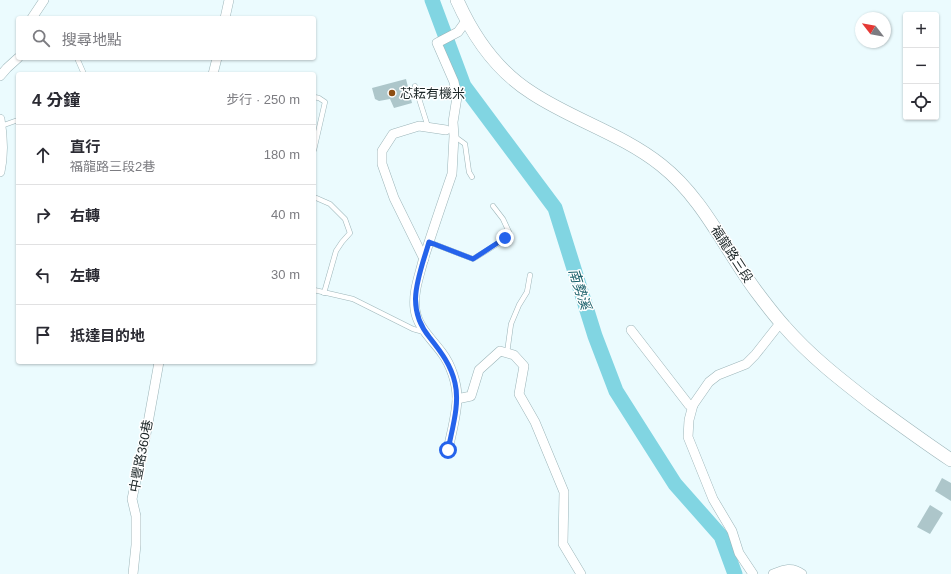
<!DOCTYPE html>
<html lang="zh-TW">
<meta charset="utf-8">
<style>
:root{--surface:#fff;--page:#f7f7f7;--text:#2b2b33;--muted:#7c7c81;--line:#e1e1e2}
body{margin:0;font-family:Helvetica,"Noto Sans TC",sans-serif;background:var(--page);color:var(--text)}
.controls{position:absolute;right:12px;top:12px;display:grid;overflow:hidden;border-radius:4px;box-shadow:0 1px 3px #0004}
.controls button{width:36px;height:36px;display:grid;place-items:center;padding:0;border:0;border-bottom:1px solid var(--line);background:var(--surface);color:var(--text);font:20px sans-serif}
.compass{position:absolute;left:855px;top:12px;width:36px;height:36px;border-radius:50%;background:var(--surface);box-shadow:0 1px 3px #0004;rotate:301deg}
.stop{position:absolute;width:12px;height:12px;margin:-9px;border:3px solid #2563eb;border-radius:50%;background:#fff}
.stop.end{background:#2563eb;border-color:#fff;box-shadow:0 1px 4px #0008}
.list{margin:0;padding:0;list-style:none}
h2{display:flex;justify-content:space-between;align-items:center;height:52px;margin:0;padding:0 16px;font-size:17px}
h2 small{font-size:13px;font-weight:400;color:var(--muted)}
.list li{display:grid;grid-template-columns:26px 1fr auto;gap:12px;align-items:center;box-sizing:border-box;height:60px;padding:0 16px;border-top:1px solid var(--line)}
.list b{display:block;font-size:15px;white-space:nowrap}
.list p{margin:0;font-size:13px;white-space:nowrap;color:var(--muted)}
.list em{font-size:13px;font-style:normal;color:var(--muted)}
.icon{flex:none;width:22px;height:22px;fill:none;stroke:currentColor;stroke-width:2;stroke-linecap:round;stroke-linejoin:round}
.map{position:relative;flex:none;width:951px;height:574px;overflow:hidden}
.search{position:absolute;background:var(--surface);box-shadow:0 1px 3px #0004;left:16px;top:16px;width:300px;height:44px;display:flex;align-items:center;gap:10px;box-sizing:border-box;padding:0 14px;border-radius:4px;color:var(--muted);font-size:15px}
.panel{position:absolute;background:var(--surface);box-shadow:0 1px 3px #0004;left:16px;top:72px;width:300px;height:292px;border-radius:4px}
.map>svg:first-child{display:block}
</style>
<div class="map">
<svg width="951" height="574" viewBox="0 0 951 574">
<rect width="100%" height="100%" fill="#ebfbfe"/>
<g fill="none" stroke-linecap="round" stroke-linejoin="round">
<polyline stroke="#81d5e2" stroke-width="15" points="432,0 464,86 555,208 595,336 616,391 675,484 721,536 735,574"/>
</g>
<g fill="#adc6ca">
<polygon points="406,79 412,103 394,108 390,99 379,101 375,99 372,88"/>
<polygon points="942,478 951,483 951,501 935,491"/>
<polygon points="930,505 943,513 930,534 917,527"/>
</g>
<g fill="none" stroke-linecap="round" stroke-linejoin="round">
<defs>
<g id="lane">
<polyline points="77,58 84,74"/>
<polyline points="415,86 428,127"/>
<polyline points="314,97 319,98 325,102 314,150"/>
<polyline points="1,126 18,120"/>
<polyline points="454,136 465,144 469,172 472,177"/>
<polyline points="314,197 330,204 345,219 350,233 342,242 336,251 324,293"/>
<polyline points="429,242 473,259 502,241 509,232 503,219 493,206"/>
<polyline points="314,290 353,299 413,329 424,332"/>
<polyline points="507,353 511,324 519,305 527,292 530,275"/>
</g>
<g id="street">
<polyline points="32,18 44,0"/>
<polyline points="225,18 229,0"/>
<polyline points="213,74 217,58"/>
<polyline points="0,76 7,68 18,58"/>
<path d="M0 119C3 137 4 154 0 172"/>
<polyline points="424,259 394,198 382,164 382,151 393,134 419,126 446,130"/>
<polyline points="631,330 689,405 693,405 709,382 718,375 746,364 755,355 781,322"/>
<polyline points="457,399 471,396 479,370 500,351 514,355 524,366 519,394 535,422 564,492 563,544 581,574"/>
<polyline points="693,405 689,420 688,437 713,499 732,531 739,553 753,574"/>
<path d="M448 450C451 434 457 414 457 398 457 383 451 365 442 353 432 339 417 327 415 309 413 292 419 277 423 261 432 232 442 203 452 174L454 136 453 122 457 97 454 82 437 43 458 32 466 21"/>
<polyline points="133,574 136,545 136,516 132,499 146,434 159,362"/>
<path d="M773 574C783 570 792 566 802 574"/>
</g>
<path id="secondary" d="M457 0C473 36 497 71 532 93 573 120 622 134 661 165 703 198 725 249 756 291 765 303 774 315 784 326 810 356 841 380 872 404 898 423 924 442 951 460"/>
</defs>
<use href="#lane" stroke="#9cb5b9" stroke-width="5.5"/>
<use href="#street" stroke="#9cb5b9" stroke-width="10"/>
<use href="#secondary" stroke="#9cb5b9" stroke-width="14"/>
<use href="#lane" stroke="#fff" stroke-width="4.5"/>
<use href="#street" stroke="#fff" stroke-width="9"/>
<use href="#secondary" stroke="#fff" stroke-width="13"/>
</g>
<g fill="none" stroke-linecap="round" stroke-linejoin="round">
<path stroke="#2563eb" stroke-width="5" d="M448 450C452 429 460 404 455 383 451 365 441 352 430 338 404 307 419 277 429 242L473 259 505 238"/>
</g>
<circle fill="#8d4e13" stroke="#fff" stroke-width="1.5" cx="392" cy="93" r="4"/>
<g text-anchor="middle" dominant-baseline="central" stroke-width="3" stroke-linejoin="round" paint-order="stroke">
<g font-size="13" fill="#1b2526" stroke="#fff" text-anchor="start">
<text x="400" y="93">芯耘有機米</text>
</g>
<g font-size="13" fill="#1b2526" stroke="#fff">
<text transform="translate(732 254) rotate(57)">福龍路三段</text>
<text transform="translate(141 456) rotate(-79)">中豐路360巷</text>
</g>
<g font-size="14" font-style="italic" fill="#1b606a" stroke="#fff">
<text transform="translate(580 289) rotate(72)">南勢溪</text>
</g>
</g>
</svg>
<div class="controls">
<button>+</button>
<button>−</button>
<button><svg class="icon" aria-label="locate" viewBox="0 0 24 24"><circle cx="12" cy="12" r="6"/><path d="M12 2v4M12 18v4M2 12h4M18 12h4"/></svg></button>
</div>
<svg class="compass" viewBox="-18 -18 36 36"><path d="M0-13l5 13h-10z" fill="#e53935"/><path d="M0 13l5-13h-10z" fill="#7c7c81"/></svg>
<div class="stop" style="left:448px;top:450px"></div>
<div class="stop end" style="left:505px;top:238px"></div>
<div class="search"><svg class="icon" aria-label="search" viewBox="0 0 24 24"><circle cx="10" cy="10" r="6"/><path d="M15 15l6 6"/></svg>搜尋地點</div>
<section class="panel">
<h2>4 分鐘<small>步行 · 250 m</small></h2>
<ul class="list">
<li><svg class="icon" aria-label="ahead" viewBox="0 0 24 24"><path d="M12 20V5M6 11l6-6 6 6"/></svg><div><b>直行</b><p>福龍路三段2巷</p></div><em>180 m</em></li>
<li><svg class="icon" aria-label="right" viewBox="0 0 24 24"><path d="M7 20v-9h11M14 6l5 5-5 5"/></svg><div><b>右轉</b></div><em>40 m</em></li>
<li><svg class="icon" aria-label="left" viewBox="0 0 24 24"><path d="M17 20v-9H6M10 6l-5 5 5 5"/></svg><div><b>左轉</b></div><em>30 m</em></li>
<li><svg class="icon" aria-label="arrive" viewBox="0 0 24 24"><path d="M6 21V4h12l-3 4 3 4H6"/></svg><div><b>抵達目的地</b></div></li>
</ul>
</section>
</div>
